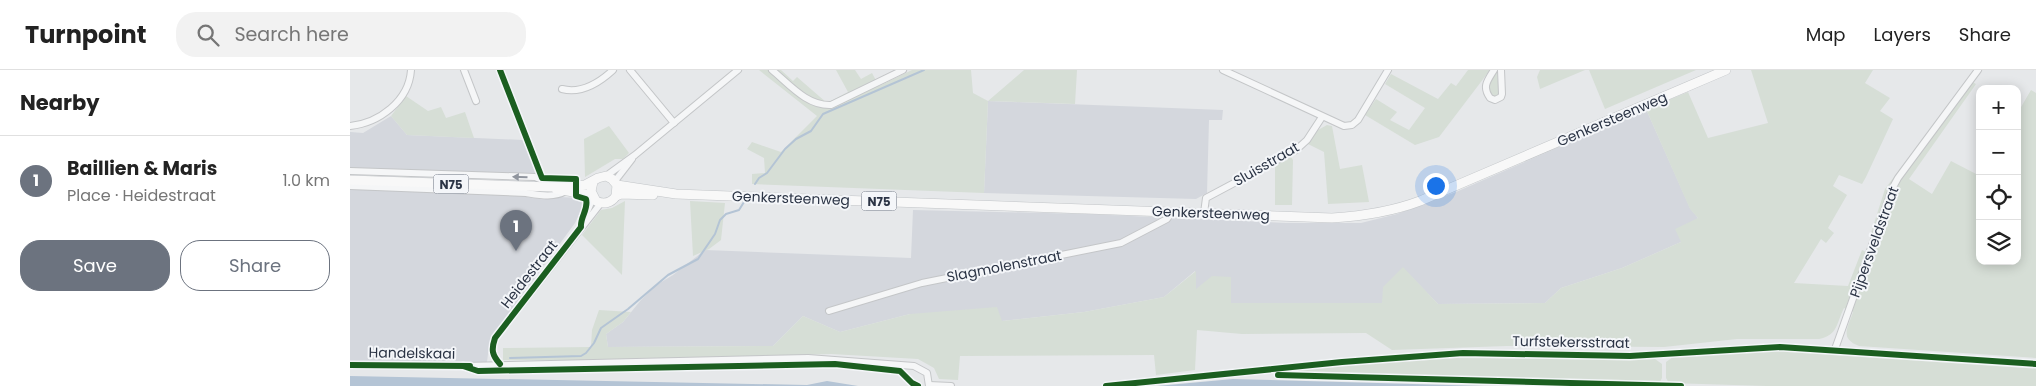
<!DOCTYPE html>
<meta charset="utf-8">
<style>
:root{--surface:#fff;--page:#f2f2f2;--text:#222;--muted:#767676;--line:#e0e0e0;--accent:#6c737f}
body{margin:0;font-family:Poppins,sans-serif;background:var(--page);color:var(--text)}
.controls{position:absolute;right:15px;top:15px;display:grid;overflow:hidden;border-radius:10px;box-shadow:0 2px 12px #0003}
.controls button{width:45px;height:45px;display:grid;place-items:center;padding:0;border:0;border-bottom:1px solid var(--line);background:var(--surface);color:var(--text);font:25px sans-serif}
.you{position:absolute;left:1085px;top:115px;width:18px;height:18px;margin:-12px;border:4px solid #fff;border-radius:50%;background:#1a73e8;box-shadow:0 0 0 8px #1a73e833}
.badge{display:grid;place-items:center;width:32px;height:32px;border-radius:50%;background:var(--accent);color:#fff;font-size:16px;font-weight:700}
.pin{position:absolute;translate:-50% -41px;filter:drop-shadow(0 1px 2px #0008)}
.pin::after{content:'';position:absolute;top:26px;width:18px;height:15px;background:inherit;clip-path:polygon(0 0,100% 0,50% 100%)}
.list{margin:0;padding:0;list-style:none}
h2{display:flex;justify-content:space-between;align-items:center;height:65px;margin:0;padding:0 20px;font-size:21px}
h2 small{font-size:16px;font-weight:400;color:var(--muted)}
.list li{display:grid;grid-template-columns:32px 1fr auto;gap:15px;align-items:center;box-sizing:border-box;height:90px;padding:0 20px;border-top:1px solid var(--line)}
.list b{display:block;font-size:19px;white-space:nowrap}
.list p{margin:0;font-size:16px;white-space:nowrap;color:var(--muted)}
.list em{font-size:16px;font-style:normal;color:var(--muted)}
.actions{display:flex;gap:10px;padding:15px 20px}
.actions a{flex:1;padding:11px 0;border:1px solid var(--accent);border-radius:20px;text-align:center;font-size:18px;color:var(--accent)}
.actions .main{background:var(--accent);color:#fff}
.icon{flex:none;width:28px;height:28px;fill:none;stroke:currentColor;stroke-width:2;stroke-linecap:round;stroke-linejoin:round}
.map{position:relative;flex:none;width:1686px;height:316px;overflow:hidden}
header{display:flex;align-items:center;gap:30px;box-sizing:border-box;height:70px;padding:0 25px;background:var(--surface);border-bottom:1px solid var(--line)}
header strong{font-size:24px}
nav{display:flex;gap:28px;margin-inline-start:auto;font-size:18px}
.search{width:350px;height:45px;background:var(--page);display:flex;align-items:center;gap:12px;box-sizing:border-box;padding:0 18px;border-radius:20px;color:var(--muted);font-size:19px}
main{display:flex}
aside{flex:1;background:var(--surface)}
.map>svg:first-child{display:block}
</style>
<header>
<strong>Turnpoint</strong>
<div class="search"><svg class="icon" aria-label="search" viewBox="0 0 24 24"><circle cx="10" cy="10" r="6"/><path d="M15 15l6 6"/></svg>Search here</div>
<nav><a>Map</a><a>Layers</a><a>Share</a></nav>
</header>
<main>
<aside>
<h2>Nearby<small></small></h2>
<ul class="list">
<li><span class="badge">1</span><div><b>Baillien &amp; Maris</b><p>Place · Heidestraat</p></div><em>1.0 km</em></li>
</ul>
<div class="actions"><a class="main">Save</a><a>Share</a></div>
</aside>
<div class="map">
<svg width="1686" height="316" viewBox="0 0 1686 316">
<rect width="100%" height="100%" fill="#e6e8ea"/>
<g fill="#d4d7dd">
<polygon points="638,31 873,40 872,50 859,50 857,123 846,129 634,123"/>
<polygon points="1296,39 1340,138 1348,148 1331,172 1272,198 1211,218 1195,233 1088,234 1053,198 1032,233 880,233 845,219 845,201 814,227 734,242 652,251 560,244 490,262 453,246 423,276 258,277 256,264 273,252 291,230 305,216 323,205 355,180 561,188 563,140 737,144 936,153 1011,153 1047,144 1106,122"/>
<polygon points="41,46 57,65 173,70 188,105 0,98 0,62 13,63"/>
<polygon points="0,118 231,128 234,134 225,153 143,265 139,276 137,292 0,292"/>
</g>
<g fill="#d6ded6">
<polygon points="146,0 153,0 195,105 188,105"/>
<polygon points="409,0 431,0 443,11 447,7 477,33 498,22 486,0 505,0 511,9 522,3 529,16 562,0 621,0 623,23 638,31 674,0 727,0 725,34 638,31 634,123 402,114 402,104 415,103 414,88 397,79 402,72 431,82 467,46"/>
<polygon points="1118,0 1140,0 1089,67 1065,75 1015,45 1026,29 1047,42 1040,50 1059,60 1075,38 1035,14 1041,4 1088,29 1101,13 1106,16"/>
<polygon points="1190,0 1235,0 1190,19 1187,7"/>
<polygon points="1239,0 1346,0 1255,39"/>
<path d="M1401 0H1523L1515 13 1540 28 1530 41 1543 49 1516 107 1512 114 1489 105 1483 116 1497 125 1478 158 1484 163 1476 173 1471 169 1444 213 1498 216 1512 180 1521 184 1528 168 1520 166 1535 119 1617 9 1626 14 1559 109 1582 124 1601 91 1630 106V191H1667V44L1681 20 1686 23V288L1509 276C1489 268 1498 258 1503 242L1494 238C1486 254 1488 265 1469 269H1387L1314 277 1157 276 1042 280 1016 263 892 264 847 260 845 300 806 305 804 285 610 286 608 310 589 309 584 298 568 289 481 284 274 290H153V278L241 277 242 260 249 240 281 242 273 252 256 264 258 277 423 276 453 246 490 262 560 244 647 237 652 251 734 242 814 227 846 201V219L862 206 881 207V233H1032L1033 217 1053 197 1088 234 1195 233 1211 218 1272 198 1331 172 1325 159 1348 148 1340 139 1296 39 1338 22 1358 68 1418 53Z"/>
<polygon points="1147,2 1149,23 1148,26 1144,27 1141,26 1138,14"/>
<polygon points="56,26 78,41 91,37 96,48 115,42 124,68 57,65 41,46"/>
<polygon points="977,55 982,56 990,99 1012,95 1019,132 978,134 974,82 958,74 968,60"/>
<polygon points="259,56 279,83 273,89 265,89 235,107 234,69"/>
<polygon points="941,87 943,90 942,135 925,135 925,95"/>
<polygon points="275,131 272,205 232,165 251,140 262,138"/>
<polygon points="340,131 375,133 371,170 359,179 343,186"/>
<polygon points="1435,280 1686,296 1686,316 1417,316 1319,313 1316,308 1316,292 1323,287"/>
<polygon points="1087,288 1305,289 1312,294 1312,308 1310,312 1306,312 925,302"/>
</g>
<g fill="#b4c4d5">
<polygon points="0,306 457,315 477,311 508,316 0,316"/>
<polygon points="883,309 1134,316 807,316"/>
</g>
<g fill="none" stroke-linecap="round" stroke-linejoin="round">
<g stroke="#b4c4d5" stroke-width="2">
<polyline points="405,114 409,108 417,103 435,79 446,69 461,61 473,44 574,0"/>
<polyline points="160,288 231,286 236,283 244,273 251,258 278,239 318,205 348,189 365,164 370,150 376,144 389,140 394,132"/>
</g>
<defs>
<g id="minor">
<polyline points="114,0 126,31"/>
<polyline points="280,0 324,53"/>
<path d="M422 0C440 15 457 36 481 35L553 0"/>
<polyline points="873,0 994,56 1002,55 1008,50 1038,0"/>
<path d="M1144 0C1137 11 1132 17 1140 28L1145 30 1151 27 1152 24 1151 0"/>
<path d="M212 19C232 24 249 13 263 0"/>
<path d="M0 56C29 53 59 31 61 0"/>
<path d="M0 101 185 107C195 113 207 110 217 115"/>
<polyline points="256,106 285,85 388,0"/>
<polyline points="265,111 282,89"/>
<path d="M0 116 176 123C189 125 204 128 216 121"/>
<polyline points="854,143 856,128 946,80 957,70 972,47"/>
<polyline points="232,153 243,128"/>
<polyline points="479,241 572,213 771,173 817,149 822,142"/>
<polyline points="1485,279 1542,119 1548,108 1628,0"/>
<path d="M150 294C142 285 141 280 145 268L251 133"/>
<polyline points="0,295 113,296 458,288 564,296 577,303 579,316"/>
<polyline points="579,315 601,316"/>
<polyline points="756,316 992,292 1113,283 1280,286 1430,277 1686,294"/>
</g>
<g id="major">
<path d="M0 110 201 117 235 115 248 108 256 106 262 109 267 115 266 126C261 133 254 135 246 131L241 121 243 112"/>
<path d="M267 115 326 124 982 148C1013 146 1041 142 1070 131L1376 0"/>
<polyline points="206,119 241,125"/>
<polyline points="266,126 271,124 303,125"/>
</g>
</defs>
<use href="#minor" stroke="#c4c6c8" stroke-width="8"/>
<use href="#major" stroke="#c2c5c8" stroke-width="10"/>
<use href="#minor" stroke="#f5f6f7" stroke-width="6"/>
<use href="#major" stroke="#f8f8f8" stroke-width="9"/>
<defs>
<g id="cycleway">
<path d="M150 294C142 285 141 280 145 268L231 157C230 147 239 139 236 129L226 126V109L192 108 150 0"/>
<polyline points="0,295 120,296"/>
<polyline points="113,296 128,301 485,294 550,301 562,313 568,316"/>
<polyline points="928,305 1331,316"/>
<polyline points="756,316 992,292 1113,283 1280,286 1430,277 1686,294"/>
</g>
</defs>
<use href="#cycleway" stroke="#f4f6f9" stroke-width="9"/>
<use href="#cycleway" stroke="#1b5e20" stroke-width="6"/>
</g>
<defs><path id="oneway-solid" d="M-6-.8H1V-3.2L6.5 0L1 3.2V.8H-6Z" transform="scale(1.25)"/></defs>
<use fill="#90959e" href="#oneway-solid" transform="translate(170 107) rotate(-178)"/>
<g text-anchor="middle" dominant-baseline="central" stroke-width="4" stroke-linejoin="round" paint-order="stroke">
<g fill="#f4f6f9" stroke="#676e7b" stroke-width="1">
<rect x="83.5" y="104.5" width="35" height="19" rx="4"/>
<rect x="511.5" y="121.5" width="35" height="19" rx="4"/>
</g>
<g font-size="12" font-weight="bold" fill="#2b3445">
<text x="101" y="114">N75</text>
<text x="529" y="131">N75</text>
</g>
<g font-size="14" fill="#2b3445" stroke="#f4f6f9">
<text transform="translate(1262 49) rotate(-23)">Genkersteenweg</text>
<text transform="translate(916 94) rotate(-30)">Sluisstraat</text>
<text transform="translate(441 128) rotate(2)">Genkersteenweg</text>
<text transform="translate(861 143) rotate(2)">Genkersteenweg</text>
<text transform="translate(1524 172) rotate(-70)">Pijpersveldstraat</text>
<text transform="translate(654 196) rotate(-11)">Slagmolenstraat</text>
<text transform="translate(179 204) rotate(-52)">Heidestraat</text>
<text transform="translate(1221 272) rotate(1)">Turfstekersstraat</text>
<text transform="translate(62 283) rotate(1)">Handelskaai</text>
</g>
</g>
</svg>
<div class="controls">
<button>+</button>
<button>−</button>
<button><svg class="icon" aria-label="locate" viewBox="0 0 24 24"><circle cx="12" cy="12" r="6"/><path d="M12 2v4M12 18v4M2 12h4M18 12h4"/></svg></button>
<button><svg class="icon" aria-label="layers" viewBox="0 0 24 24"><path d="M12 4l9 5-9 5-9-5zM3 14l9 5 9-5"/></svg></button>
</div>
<div class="you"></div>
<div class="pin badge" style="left:166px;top:181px">1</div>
</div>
</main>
